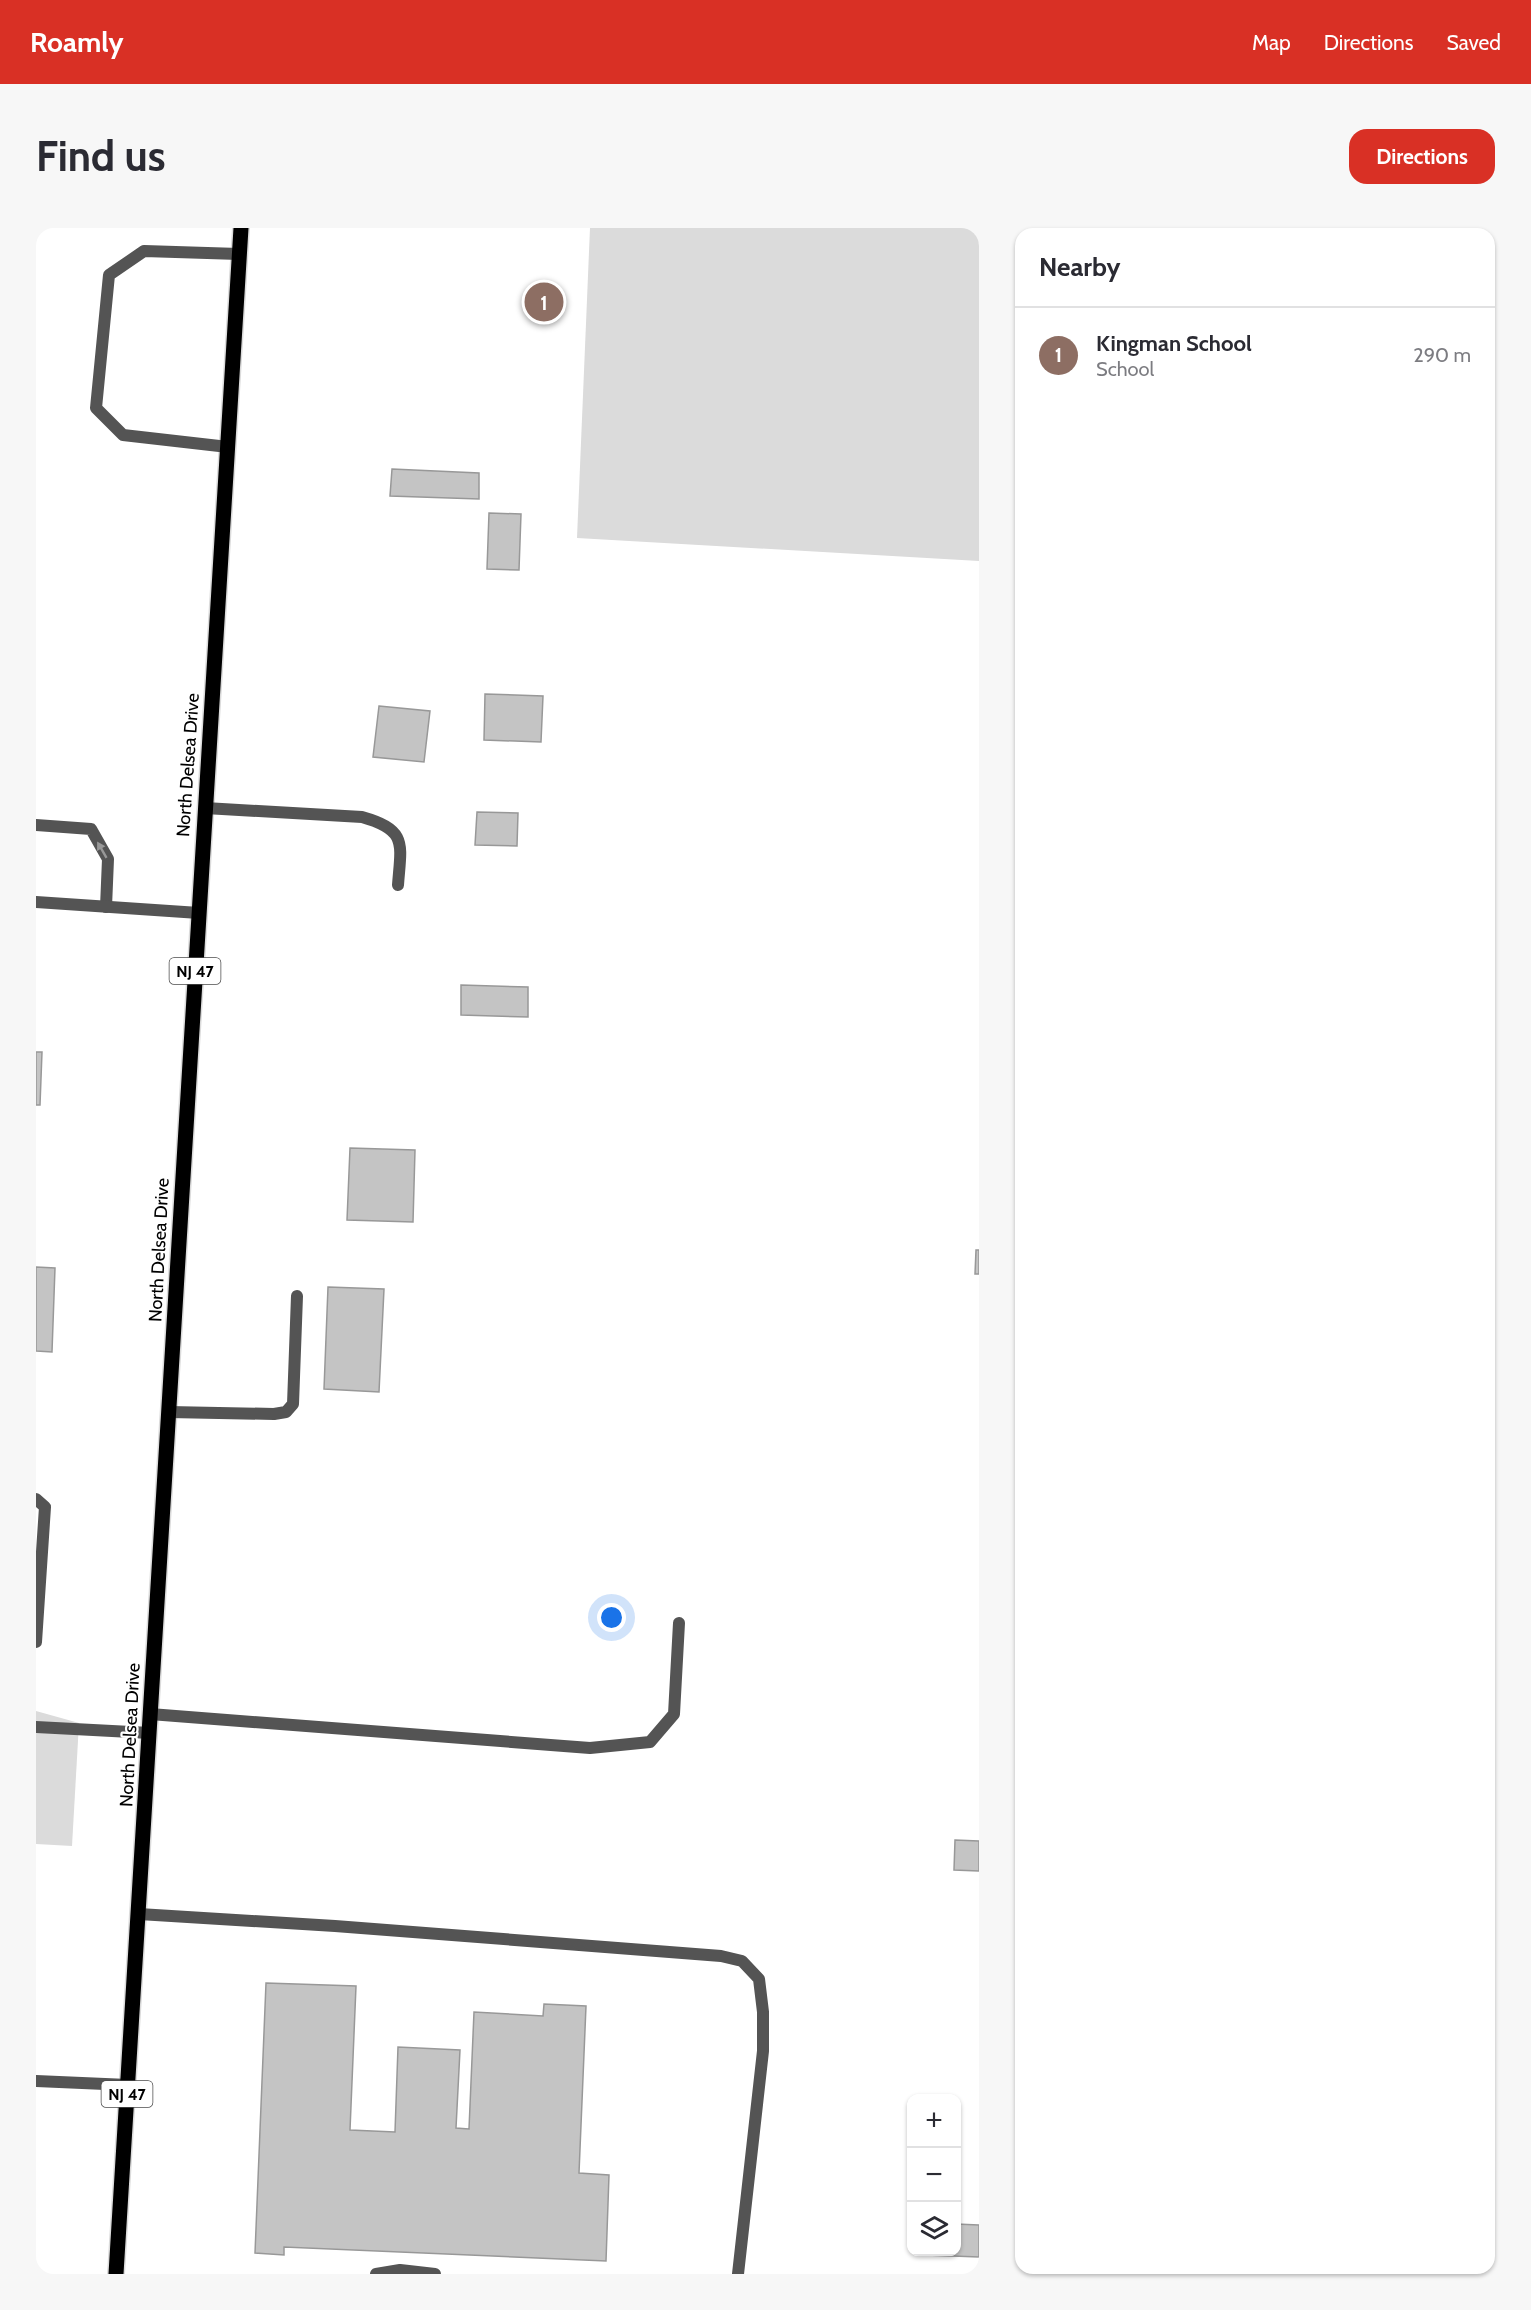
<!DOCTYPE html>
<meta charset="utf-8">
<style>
:root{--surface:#fff;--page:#f7f7f7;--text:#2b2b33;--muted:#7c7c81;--line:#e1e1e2;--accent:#d93025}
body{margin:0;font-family:Cabin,sans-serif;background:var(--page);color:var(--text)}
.controls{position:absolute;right:18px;bottom:18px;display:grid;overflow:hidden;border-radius:12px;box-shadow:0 2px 4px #0004}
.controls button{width:54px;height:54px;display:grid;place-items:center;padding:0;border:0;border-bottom:2px solid var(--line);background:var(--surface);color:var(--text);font:30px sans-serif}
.you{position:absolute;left:576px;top:1390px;width:21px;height:21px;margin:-15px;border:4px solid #fff;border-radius:50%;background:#1a73e8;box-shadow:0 0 0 9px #1a73e833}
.badge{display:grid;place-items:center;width:39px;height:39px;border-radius:50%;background:var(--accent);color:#fff;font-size:20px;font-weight:700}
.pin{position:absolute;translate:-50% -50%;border:3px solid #fff;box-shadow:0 2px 6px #0006}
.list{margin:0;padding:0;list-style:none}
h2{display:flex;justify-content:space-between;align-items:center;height:78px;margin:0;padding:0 24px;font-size:26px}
h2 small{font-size:20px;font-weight:400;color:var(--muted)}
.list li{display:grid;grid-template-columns:39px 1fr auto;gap:18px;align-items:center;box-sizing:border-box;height:96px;padding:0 24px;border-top:2px solid var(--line)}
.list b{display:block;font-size:22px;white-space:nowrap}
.list p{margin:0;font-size:20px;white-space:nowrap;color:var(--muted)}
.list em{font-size:20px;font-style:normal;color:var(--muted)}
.icon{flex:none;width:33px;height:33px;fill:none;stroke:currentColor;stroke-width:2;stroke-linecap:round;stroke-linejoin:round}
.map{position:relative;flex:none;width:943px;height:2046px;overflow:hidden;border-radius:18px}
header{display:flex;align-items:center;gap:36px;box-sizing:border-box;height:84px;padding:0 30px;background:var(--accent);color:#fff}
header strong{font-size:28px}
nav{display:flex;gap:33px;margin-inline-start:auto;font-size:21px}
.intro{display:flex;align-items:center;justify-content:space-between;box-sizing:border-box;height:144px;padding:0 36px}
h1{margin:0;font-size:42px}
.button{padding:15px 27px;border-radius:18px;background:var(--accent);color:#fff;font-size:21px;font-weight:700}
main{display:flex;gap:36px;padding:0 36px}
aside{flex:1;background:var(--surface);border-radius:18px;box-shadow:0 2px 4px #0004}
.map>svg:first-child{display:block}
</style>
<header>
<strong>Roamly</strong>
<nav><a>Map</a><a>Directions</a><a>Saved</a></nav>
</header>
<div class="intro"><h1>Find us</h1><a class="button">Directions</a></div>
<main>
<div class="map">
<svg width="943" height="2046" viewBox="0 0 943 2046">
<rect width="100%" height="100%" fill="#fff"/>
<g fill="#dbdbdb">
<polygon points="554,0 943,0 943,333 541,310"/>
<polygon points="0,1483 43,1495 36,1618 0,1616"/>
</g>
<g fill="#c4c4c4" stroke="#989898" stroke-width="1.5">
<polygon points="356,241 443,245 443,271 354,268"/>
<polygon points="453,285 485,286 483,342 451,341"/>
<polygon points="449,466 507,468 505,514 448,512"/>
<polygon points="343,478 394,483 388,534 337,529"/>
<polygon points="441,584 482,585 481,618 439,617"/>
<polygon points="425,757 492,759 492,789 425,787"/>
<polygon points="0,824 6,824 4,877 0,877"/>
<polygon points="314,920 379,922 377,994 311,992"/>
<polygon points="940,1022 943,1022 943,1046 939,1046"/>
<polygon points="0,1039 19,1040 16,1124 0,1123"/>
<polygon points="292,1059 348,1061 343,1164 288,1161"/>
<polygon points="919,1612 943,1613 943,1643 918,1642"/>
<polygon points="230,1755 320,1758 314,1902 359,1904 362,1819 424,1822 420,1900 433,1901 438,1784 507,1788 508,1776 550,1778 543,1945 573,1947 570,2033 248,2019 248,2027 219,2025"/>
<polygon points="920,1996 943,1997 943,2029 890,2027 890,2024 920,2024"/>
</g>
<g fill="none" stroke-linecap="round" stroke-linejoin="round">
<defs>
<polyline id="primary" points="80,2046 205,0"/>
</defs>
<use href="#primary" stroke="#dbdbdb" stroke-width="18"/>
<g stroke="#545454" stroke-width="12">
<polyline points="192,219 87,207 60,180 73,47 108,23 203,26"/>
<path d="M169 580 326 589C372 602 365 616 362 657"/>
<polyline points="0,597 55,601 72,631 70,679"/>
<polyline points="0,674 163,685"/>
<polyline points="133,1184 238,1186 250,1184 257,1176 261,1068"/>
<polyline points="0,1271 9,1279 0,1414"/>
<polyline points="114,1486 554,1520 614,1514 638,1486 643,1395"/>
<polyline points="0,1499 114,1505"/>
<polyline points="103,1686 299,1698 685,1728 706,1733 723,1751 727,1784 727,1823 702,2046"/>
<polyline points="0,1853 92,1857"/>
<polyline points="340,2046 364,2042 399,2046"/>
</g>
<use href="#primary" stroke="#000" stroke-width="15"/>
</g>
<defs><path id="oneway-solid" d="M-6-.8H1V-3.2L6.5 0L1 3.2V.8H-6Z" transform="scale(1.5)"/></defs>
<use fill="#989898" href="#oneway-solid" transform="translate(66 622) rotate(-120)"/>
<g text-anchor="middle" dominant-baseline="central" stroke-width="4.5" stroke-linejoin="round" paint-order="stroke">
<g fill="#fff" stroke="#4c4c4c" stroke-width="1.5">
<rect x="133.5" y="730" width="51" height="26" rx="4.5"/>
<rect x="65.5" y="1853" width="51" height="26" rx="4.5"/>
</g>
<g font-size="16" font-weight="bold" fill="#000">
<text x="159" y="743">NJ 47</text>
<text x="91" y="1866">NJ 47</text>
</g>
<g font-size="18" fill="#000" stroke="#fff">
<text transform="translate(152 537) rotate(-86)">North Delsea Drive</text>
<text transform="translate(123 1022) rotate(-87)">North Delsea Drive</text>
<text transform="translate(94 1507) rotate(-87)">North Delsea Drive</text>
</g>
</g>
</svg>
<div class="controls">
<button>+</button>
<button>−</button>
<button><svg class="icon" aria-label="layers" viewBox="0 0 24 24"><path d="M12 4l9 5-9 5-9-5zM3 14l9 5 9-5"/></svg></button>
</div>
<div class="you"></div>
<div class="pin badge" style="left:508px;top:74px;background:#8d6e63">1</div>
</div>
<aside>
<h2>Nearby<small></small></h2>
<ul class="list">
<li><span class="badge" style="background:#8d6e63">1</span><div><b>Kingman School</b><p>School</p></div><em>290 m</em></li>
</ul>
</aside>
</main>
